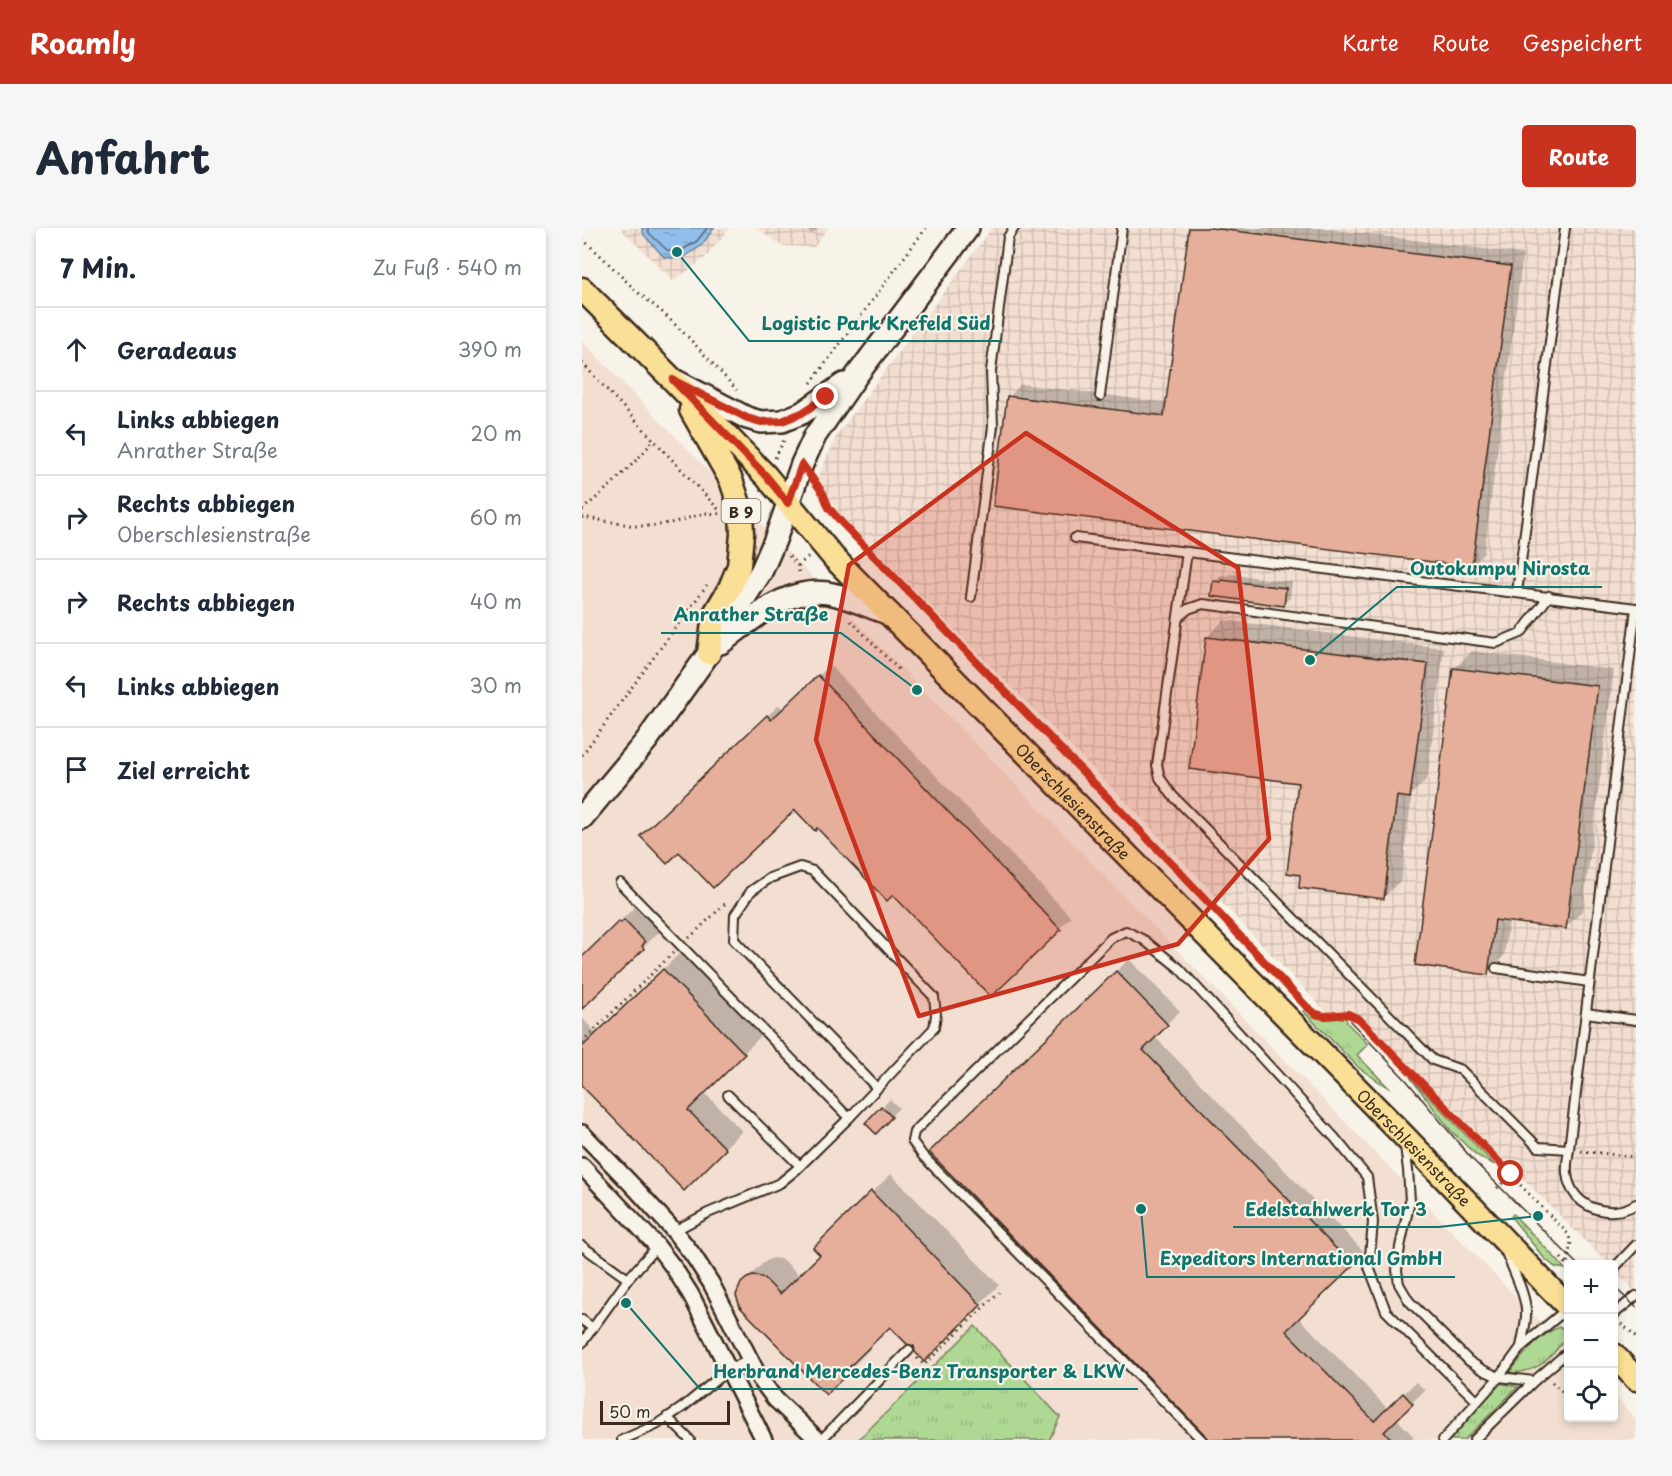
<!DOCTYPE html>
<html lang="de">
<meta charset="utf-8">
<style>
:root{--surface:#fff;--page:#f6f6f7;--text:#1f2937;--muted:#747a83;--line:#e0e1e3;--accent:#c8321e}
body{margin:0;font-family:"Playpen Sans",sans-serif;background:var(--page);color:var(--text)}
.controls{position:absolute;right:18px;bottom:18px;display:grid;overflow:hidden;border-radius:6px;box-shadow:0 3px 9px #0003}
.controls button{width:54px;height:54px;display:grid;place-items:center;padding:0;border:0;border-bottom:2px solid var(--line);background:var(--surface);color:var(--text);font:30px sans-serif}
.scale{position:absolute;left:18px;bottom:15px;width:130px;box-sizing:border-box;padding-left:6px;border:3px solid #3b2a1e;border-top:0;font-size:16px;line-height:21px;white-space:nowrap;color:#3b2a1e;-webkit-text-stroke:4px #f7f3e8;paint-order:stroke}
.stop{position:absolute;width:18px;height:18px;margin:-14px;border:4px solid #c8321e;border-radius:50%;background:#fff}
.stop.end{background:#c8321e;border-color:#fff;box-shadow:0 2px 6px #0008}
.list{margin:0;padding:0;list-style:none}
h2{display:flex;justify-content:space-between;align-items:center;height:78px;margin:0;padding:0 24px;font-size:26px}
h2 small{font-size:20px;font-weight:400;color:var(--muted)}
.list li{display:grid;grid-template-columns:39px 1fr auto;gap:18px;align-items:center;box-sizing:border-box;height:84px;padding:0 24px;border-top:2px solid var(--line)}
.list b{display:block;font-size:22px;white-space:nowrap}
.list p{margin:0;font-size:20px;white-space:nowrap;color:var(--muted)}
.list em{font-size:20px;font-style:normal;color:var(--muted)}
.icon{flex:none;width:33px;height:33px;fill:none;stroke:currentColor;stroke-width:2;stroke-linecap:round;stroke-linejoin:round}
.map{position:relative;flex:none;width:1054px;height:1212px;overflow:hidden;border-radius:6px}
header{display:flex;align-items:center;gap:36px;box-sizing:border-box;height:84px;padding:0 30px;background:var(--accent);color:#fff}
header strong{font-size:28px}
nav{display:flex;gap:33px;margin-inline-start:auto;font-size:21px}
.intro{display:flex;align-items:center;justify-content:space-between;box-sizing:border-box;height:144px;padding:0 36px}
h1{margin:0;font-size:42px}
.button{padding:15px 27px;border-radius:6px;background:var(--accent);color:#fff;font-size:21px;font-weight:700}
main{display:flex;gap:36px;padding:0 36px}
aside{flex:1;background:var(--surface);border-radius:6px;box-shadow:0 3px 9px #0003}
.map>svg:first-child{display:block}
</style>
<header>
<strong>Roamly</strong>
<nav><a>Karte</a><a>Route</a><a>Gespeichert</a></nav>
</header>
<div class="intro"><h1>Anfahrt</h1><a class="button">Route</a></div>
<main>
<aside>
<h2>7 Min.<small>Zu Fuß · 540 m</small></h2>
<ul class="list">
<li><svg class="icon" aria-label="ahead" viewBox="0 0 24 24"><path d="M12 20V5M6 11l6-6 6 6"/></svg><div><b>Geradeaus</b></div><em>390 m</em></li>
<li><svg class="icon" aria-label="left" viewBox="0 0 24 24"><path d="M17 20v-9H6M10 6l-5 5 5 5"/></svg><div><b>Links abbiegen</b><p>Anrather Straße</p></div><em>20 m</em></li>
<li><svg class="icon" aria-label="right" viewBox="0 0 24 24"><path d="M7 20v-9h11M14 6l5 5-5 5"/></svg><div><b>Rechts abbiegen</b><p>Oberschlesienstraße</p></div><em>60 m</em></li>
<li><svg class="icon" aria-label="right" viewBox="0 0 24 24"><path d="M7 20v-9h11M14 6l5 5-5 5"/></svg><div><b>Rechts abbiegen</b></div><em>40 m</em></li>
<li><svg class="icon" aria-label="left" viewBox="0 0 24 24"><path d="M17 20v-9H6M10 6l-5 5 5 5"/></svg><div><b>Links abbiegen</b></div><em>30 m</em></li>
<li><svg class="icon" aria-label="arrive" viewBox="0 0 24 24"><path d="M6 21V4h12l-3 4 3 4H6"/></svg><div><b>Ziel erreicht</b></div></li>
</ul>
</aside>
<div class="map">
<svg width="1054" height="1212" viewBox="0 0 1054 1212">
<defs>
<pattern id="industrial-grid" width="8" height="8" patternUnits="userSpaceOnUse" patternTransform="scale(1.5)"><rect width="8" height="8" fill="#f2dfd1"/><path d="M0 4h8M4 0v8" fill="none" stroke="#d0c0b3"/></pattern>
<pattern id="grass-tufts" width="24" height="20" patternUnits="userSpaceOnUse" patternTransform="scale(1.5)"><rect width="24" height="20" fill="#afd895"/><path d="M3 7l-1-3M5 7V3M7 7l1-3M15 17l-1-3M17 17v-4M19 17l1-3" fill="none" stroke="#97ba80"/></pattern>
<pattern id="water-ripples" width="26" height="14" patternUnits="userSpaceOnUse" patternTransform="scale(1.5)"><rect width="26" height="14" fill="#91bfeb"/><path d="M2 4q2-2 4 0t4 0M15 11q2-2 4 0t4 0" fill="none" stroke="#7ea4c9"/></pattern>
</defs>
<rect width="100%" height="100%" fill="#f7f3e8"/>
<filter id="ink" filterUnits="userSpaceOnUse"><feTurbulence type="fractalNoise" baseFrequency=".0167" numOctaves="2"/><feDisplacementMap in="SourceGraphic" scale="12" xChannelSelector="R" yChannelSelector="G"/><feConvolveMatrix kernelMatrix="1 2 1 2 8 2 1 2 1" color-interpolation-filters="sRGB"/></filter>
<g filter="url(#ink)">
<polygon fill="#f2dfd1" points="0,113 986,1122 987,1190 1032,1190 1032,1168 1054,1191 1054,1212 0,1212"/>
<g fill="url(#industrial-grid)">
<polygon points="38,0 148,0 123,30 91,53"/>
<polygon points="175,0 246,0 232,19 200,18"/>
<polygon points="410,0 1054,0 1054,1065 1032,1042 1032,1036 1026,1036 780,789 768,782 743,783 547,577 258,287 236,249 255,207"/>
</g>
<g fill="url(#grass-tufts)" stroke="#75815a" stroke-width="1.5">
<path d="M724 781C739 794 745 791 764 789L765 795 786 816 775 827 808 861 777 840 721 783Z"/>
<polygon points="828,849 913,937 894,927 869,903"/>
<polygon points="931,986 976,1033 983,1041 973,1039 962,1030 929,989"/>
<polygon points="393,1098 478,1189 467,1212 276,1212"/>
<path d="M977 1099 983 1102 984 1110C966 1133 957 1144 927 1145 944 1125 952 1110 977 1099Z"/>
<polygon points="917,1155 936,1159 882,1212 867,1212"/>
</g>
<polygon fill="url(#water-ripples)" stroke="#6f8399" stroke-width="1.5" points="60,0 132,0 119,18 99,31 82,29 62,7"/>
<g fill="#0003">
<polygon points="221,0 236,0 230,6"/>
<polygon points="608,0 739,0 941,26 902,325 889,338 427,169 439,156 585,175"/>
<polygon points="647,346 710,354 708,370 701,376 632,353 639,347 645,348"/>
<polygon points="642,392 862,420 845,551 830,566 819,652 802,669 718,554 625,409"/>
<polygon points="890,423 1032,442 1001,682 984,699 927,692 922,728 905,745 873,440"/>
<polygon points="248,437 489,689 409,767 311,665 213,580 71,597 197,477 201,481"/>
<polygon points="55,677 79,696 75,700 78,703 0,779 0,730"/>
<polygon points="98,725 179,808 122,864 160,903 102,960 0,855 0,790 15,806"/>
<polygon points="547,731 598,783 572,808 782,1024 716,1089 806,1181 834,1154 843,1162 814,1190 832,1209 829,1212 630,1212 349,924"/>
<polygon points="308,871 317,880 294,903 285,895"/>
<polygon points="309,946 417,1057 342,1131 333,1117 308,1097 286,1118 288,1121 244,1165 160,1056 180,1036 186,1032 191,1030 198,1031 203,1033 218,1048 240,1027 233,1020"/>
</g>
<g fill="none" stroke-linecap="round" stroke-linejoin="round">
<polyline stroke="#5d6670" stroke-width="1.5" points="66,0 67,5 85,22 97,24 115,13 125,0"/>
</g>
<g fill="#e6af9b" stroke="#3b2a1e" stroke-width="1.5">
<polygon points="607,0 629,0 929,38 890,339 411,278 425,168 582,188"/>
<polygon points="639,352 704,360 702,378 629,368 631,353 639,354"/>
<polygon points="624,409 846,436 828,570 815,568 802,671 717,660 718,647 705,645 716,555 607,541"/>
<polygon points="871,440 1016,458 984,701 913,692 906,747 833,737"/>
<polygon points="236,447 479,702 409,769 311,667 305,673 235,600 233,603 213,582 131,660 97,624 85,636 58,608 185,487 189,492"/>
<polygon points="42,692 63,714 60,718 62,721 0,781 0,729 37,693 39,695"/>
<polygon points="81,741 163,826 106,882 144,921 102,963 0,858 0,819"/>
<polygon points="534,743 586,797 561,822 771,1038 704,1103 792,1193 821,1165 831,1176 802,1204 811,1212 628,1212 347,924"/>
<polygon points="299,878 310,889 294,906 283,895"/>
<polygon points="289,963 399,1077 342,1134 333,1124 332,1118 325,1116 308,1099 268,1138 270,1141 244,1167 158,1079 154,1067 159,1055 165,1050 171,1048 179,1049 184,1052 198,1066 238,1027 231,1020"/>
</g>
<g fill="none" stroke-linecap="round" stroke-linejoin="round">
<defs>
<g id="service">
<polyline points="518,168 540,0"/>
<polyline points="493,310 1054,380"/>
<polyline points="605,324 575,537 578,550 590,567 851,832 879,842 956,919 987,921"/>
<polyline points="935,364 983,0"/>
<polyline points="389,369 411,198 409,143 426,9 432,0"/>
<path d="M1054 380 987 921C986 929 984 938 985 945 988 979 1027 993 1054 976"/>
<polyline points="596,390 606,381 621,376 914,415 939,405 967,368"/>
<polyline points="38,655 267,890"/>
<polyline points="914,740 1007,754"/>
<polyline points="1004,785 1054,792"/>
<polyline points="146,867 218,938"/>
<polyline points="823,918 826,942 828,973 818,1019 815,1042 817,1056 827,1073 887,1133 901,1142 917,1149 952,1153 987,1123"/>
<polyline points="92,1003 126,985 198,955 215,941 267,890 352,800 354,787 352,769 231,643 218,639 188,650 169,663 153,687 152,712 295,860"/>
<polyline points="0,1018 46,1051"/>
<path d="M925 1027C932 1044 942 1063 944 1081 945 1094 941 1107 939 1119"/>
<polyline points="1032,1040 1054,1017"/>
<polyline points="1032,1086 1054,1068"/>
<polyline points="0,1092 11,1100"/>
<polyline points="0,1115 46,1051 75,1018"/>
<polyline points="85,1189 108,1212"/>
<polyline points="40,1212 74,1197 101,1179 146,1142 167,1132"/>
<polyline points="239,1212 327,1122"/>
<polyline points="620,1212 341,928 330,913 332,904 529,710 544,703 562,712 597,740 753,910 785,949 791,994 787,1039 804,1083 865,1144 895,1173"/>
<polyline points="861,1212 917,1149 939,1119 985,1081"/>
<polyline points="892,1212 952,1153"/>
</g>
<g id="minor">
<polyline points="0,905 54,961 92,1003 111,1027 129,1055 178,1151 193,1171 236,1212"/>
<polyline points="0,938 75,1018 92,1040 109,1067 182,1212"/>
</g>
<g id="secondary">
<polyline points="94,153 165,190 179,194 200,193 220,185 262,156"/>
<path d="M139 415C172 390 209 354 255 367 273 372 290 380 308 386"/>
<polyline points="0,590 65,512 127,425 179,344 193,312 220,236 233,208 275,147 386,0"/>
</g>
<g id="primary">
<path id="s1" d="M0 61 91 152 184 248 252 330 821 907 987 1080"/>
<polyline points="109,182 149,252 159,282 160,306 157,338 148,360 132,387 127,425"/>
<polyline points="1032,1127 1054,1151"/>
</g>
</defs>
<use href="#service" stroke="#3b2a1e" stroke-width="12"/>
<use href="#minor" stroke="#3b2a1e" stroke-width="20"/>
<use href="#secondary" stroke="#3b2a1e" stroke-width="26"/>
<use href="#primary" stroke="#3b2a1e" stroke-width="27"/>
<g stroke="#3b2a1e" stroke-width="3" stroke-dasharray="1.5 4.5" stroke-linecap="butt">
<polyline points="0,11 18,27 53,62 79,83 106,109 155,162"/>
<polyline points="0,135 138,283"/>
<polyline points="229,155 344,0"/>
<polyline points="193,230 202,212"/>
<polyline points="233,254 241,265 247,280 260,295 592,638 724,778 734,786 742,788 766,786 777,791 986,1006 989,1014 985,1037 987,1039"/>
<path d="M0 282C26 260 50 239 71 213"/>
<polyline points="0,289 53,298 71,298 93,294 123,285 140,286"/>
<polyline points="207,328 216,338 218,348"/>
<polyline points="216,338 227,328"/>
<polyline points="269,393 317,442"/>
<polyline points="0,527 125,357"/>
<polyline points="107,710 145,674"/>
<polyline points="0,814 91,725"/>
<polyline points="999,923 1054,929"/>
<polyline points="915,960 929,947"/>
<polyline points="979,1030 985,1037"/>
<polyline points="1039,1096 1054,1108"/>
<polyline points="335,1130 342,1137 417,1064"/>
<polyline points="970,1154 981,1164 987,1158"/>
</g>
<use href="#service" stroke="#f7f3e8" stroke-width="8"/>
<use href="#minor" stroke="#f7f3e8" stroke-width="15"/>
<use href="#secondary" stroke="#f7f3e8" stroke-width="21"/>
<use href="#primary" stroke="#fadf96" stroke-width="22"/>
<g stroke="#3b2a1e" stroke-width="1.5">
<polyline points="768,793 825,853 889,930 995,1036"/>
<polyline points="1032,1059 1054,1079"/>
</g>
</g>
</g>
<g fill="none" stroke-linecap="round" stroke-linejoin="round" filter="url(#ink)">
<polyline stroke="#c8321e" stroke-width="8" points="244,169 220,185 200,193 179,194 165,190 91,152 184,248 206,275 220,236 241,265 247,280 260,295 592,638 724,778 734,786 742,788 766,786 777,791 929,946"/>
</g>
<path fill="#c8321e" fill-opacity="0.2" stroke="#c8321e" stroke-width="4.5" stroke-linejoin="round" d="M444 205 656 340 687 611 596 716 337 788 234 512 267 337Z"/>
<g text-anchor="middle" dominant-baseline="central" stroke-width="4.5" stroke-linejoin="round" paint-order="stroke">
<rect fill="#f7f3e8" stroke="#73665b" stroke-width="1.5" x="139.5" y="271" width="39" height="24" rx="4.5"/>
<g font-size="15" font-weight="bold" fill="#3b2a1e">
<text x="159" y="283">B 9</text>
</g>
<g font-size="16" fill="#3b2a1e" stroke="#f7f3e8">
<text stroke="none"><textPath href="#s1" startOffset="710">Oberschlesienstraße</textPath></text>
<text stroke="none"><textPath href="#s1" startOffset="1196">Oberschlesienstraße</textPath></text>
</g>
</g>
<path fill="none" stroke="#0f766e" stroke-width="2" d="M95 24L167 113H420M728 432L815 359H1020M335 462L259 405H79M956 988L857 999H651M559 981L565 1049H873M44 1075L118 1161H556"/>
<g fill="#0f766e" stroke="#f7f3e8" stroke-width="2">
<circle cx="95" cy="24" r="6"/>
<circle cx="728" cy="432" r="6"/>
<circle cx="335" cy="462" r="6"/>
<circle cx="956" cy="988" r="6"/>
<circle cx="559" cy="981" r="6"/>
<circle cx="44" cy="1075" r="6"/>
</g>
<g font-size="18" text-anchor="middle" font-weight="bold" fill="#0f766e" stroke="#f7f3e8" stroke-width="4.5" stroke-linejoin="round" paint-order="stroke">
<text x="294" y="102">Logistic Park Krefeld Süd</text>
<text x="918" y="347">Outokumpu Nirosta</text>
<text x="169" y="393">Anrather Straße</text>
<text x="754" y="988">Edelstahlwerk Tor 3</text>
<text x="719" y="1037">Expeditors International GmbH</text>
<text x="337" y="1150">Herbrand Mercedes-Benz Transporter &amp; LKW</text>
</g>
</svg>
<div class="controls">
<button>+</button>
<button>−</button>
<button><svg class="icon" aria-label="locate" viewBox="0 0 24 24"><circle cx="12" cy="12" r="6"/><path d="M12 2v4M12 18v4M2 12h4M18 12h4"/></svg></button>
</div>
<div class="scale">50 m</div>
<div class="stop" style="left:929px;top:946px"></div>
<div class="stop end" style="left:244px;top:169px"></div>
</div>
</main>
